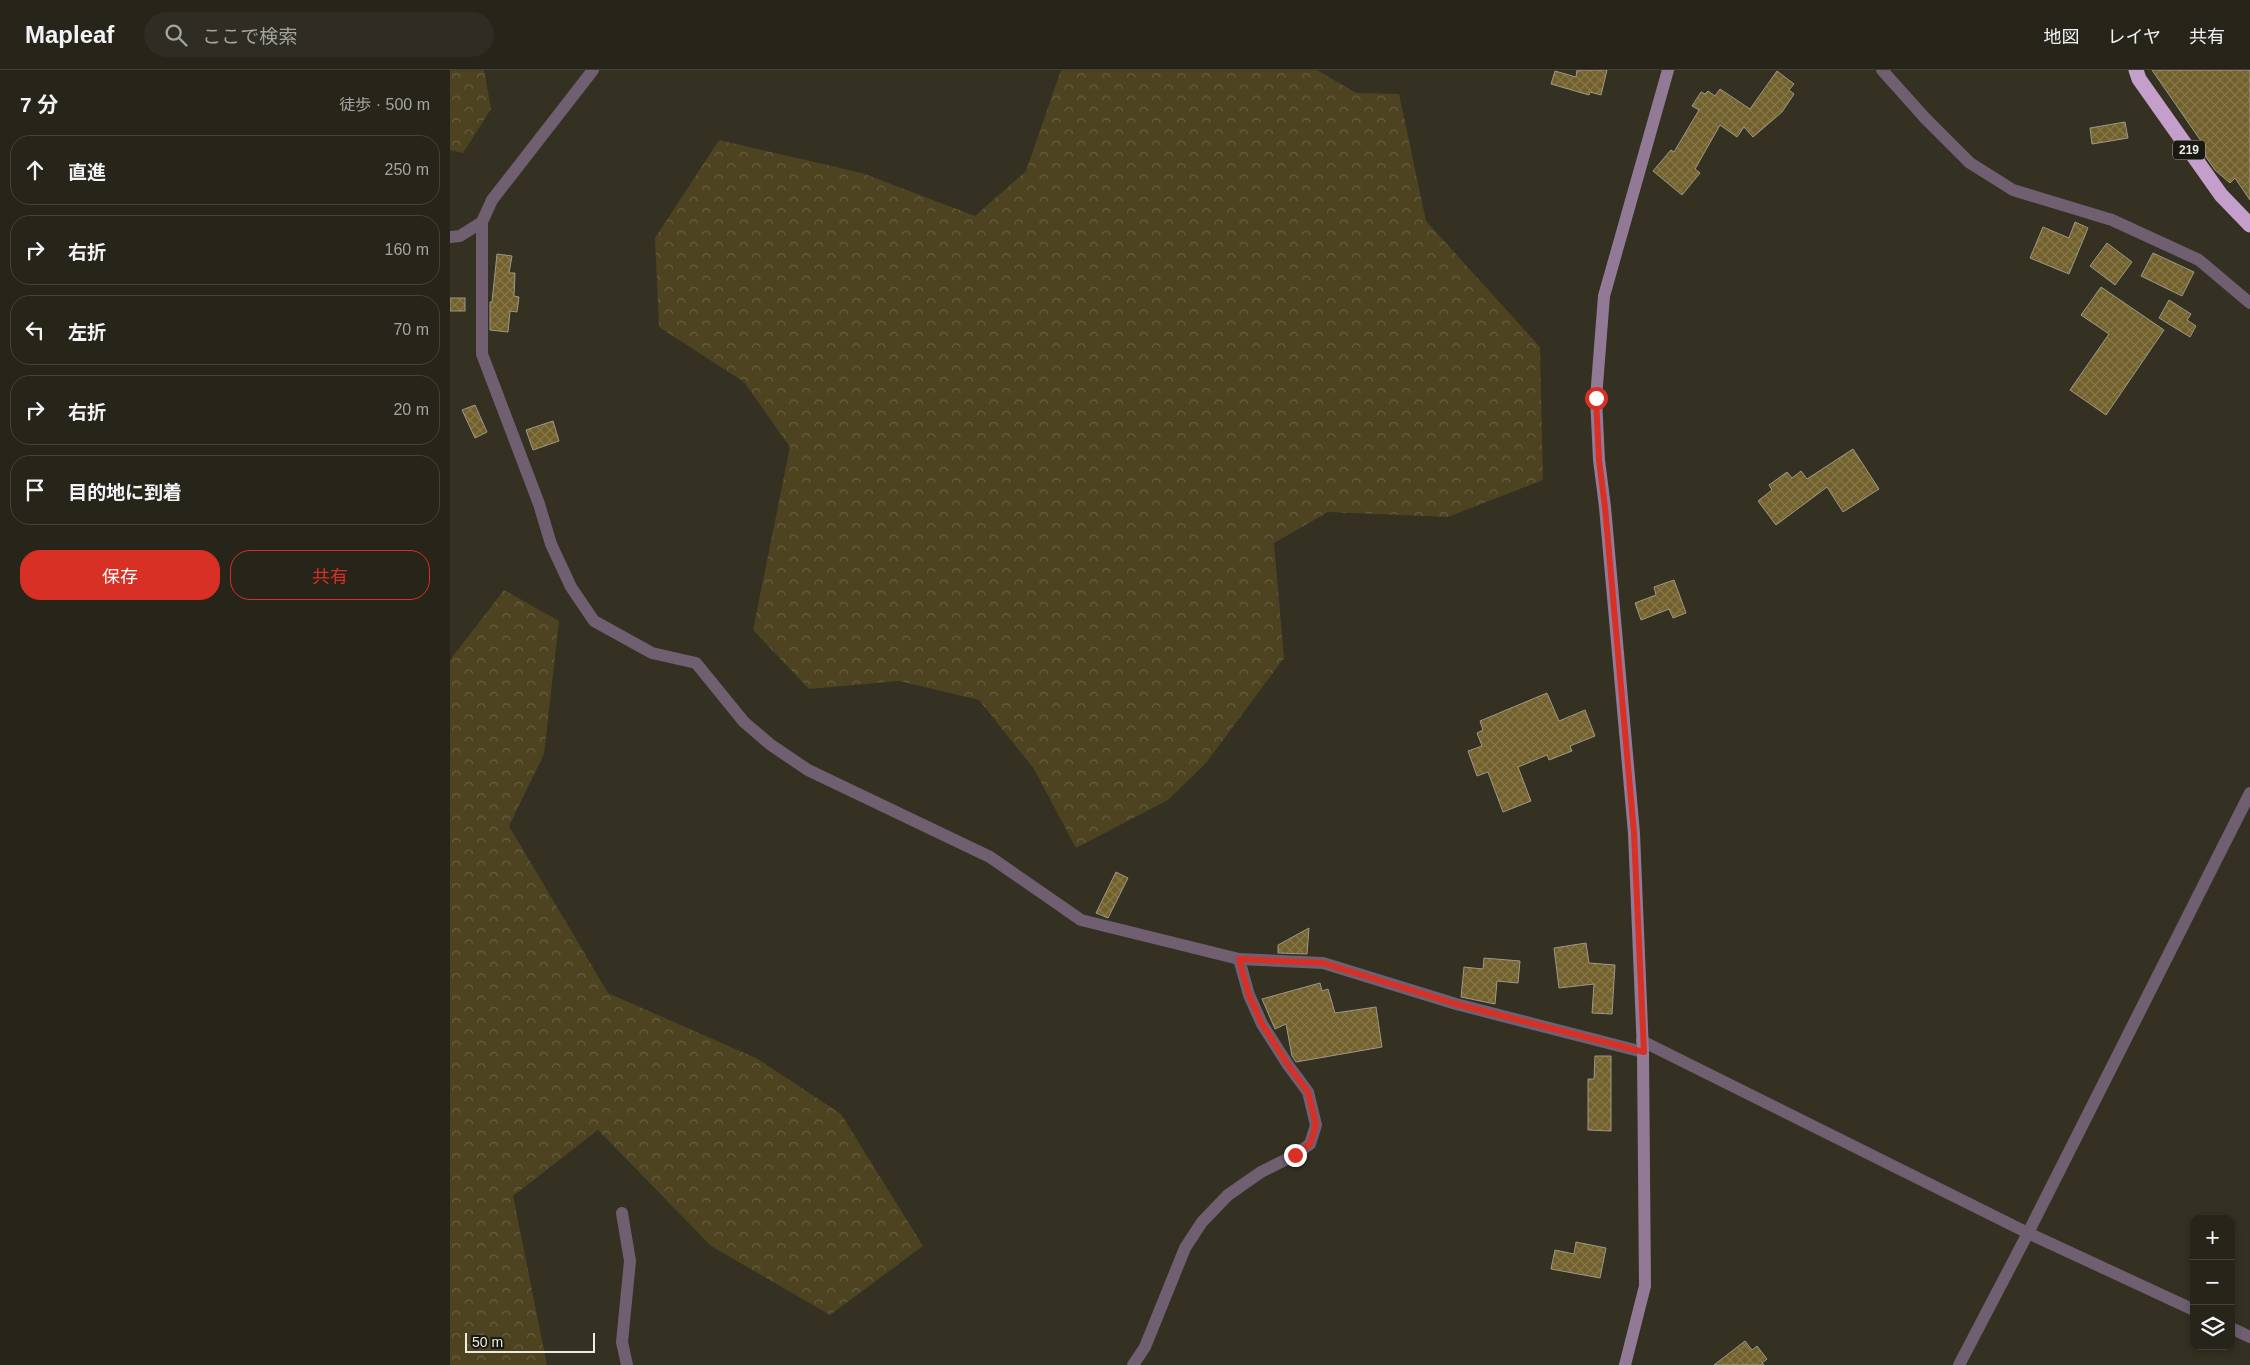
<!DOCTYPE html>
<html lang="ja">
<meta charset="utf-8">
<style>
:root{--surface:#27241a;--page:#2f2c23;--text:#f1f3f6;--muted:#a4a4a2;--line:#434139;--accent:#d93025}
body{margin:0;font-family:Helvetica,"Noto Sans JP",sans-serif;background:var(--page);color:var(--text)}
.controls{position:absolute;right:15px;bottom:15px;display:grid;overflow:hidden;border-radius:10px;box-shadow:0 2px 8px #0003}
.controls button{width:45px;height:45px;display:grid;place-items:center;padding:0;border:0;border-bottom:1px solid var(--line);background:var(--surface);color:var(--text);font:25px sans-serif}
.scale{position:absolute;left:15px;bottom:12px;width:130px;box-sizing:border-box;padding-left:5px;border:2px solid #edeae1;border-top:0;font-size:14px;line-height:18px;white-space:nowrap;color:#edeae1;-webkit-text-stroke:4px #1a1812;paint-order:stroke}
.stop{position:absolute;width:15px;height:15px;margin:-11px;border:4px solid #d93025;border-radius:50%;background:#fff}
.stop.end{background:#d93025;border-color:#fff;box-shadow:0 1px 5px #0008}
.list{margin:0;padding:0;list-style:none}
h2{display:flex;justify-content:space-between;align-items:center;height:65px;margin:0;padding:0 20px;font-size:21px}
h2 small{font-size:16px;font-weight:400;color:var(--muted)}
.list li{display:grid;grid-template-columns:32px 1fr auto;gap:15px;align-items:center;box-sizing:border-box;height:70px;margin:0 10px 10px;padding:0 10px;border:1px solid var(--line);border-radius:20px}
.list b{display:block;font-size:19px;white-space:nowrap}
.list em{font-size:16px;font-style:normal;color:var(--muted)}
.actions{display:flex;gap:10px;padding:15px 20px}
.actions a{flex:1;padding:11px 0;border:1px solid var(--accent);border-radius:20px;text-align:center;font-size:18px;color:var(--accent)}
.actions .main{background:var(--accent);color:#fff}
.icon{flex:none;width:28px;height:28px;fill:none;stroke:currentColor;stroke-width:2;stroke-linecap:round;stroke-linejoin:round}
.map{position:relative;flex:none;width:1800px;height:1295px;overflow:hidden}
header{display:flex;align-items:center;gap:30px;box-sizing:border-box;height:70px;padding:0 25px;background:var(--surface);border-bottom:1px solid var(--line)}
header strong{font-size:24px}
nav{display:flex;gap:28px;margin-inline-start:auto;font-size:18px}
.search{width:350px;height:45px;background:var(--page);display:flex;align-items:center;gap:12px;box-sizing:border-box;padding:0 18px;border-radius:28px;color:var(--muted);font-size:19px}
main{display:flex}
aside{flex:1;background:var(--surface)}
.map>svg:first-child{display:block}
</style>
<header>
<strong>Mapleaf</strong>
<div class="search"><svg class="icon" aria-label="search" viewBox="0 0 24 24"><circle cx="10" cy="10" r="6"/><path d="M15 15l6 6"/></svg>ここで検索</div>
<nav><a>地図</a><a>レイヤ</a><a>共有</a></nav>
</header>
<main>
<aside>
<h2>7 分<small>徒歩 · 500 m</small></h2>
<ul class="list">
<li><svg class="icon" aria-label="ahead" viewBox="0 0 24 24"><path d="M12 20V5M6 11l6-6 6 6"/></svg><div><b>直進</b></div><em>250 m</em></li>
<li><svg class="icon" aria-label="right" viewBox="0 0 24 24"><path d="M7 20v-9h11M14 6l5 5-5 5"/></svg><div><b>右折</b></div><em>160 m</em></li>
<li><svg class="icon" aria-label="left" viewBox="0 0 24 24"><path d="M17 20v-9H6M10 6l-5 5 5 5"/></svg><div><b>左折</b></div><em>70 m</em></li>
<li><svg class="icon" aria-label="right" viewBox="0 0 24 24"><path d="M7 20v-9h11M14 6l5 5-5 5"/></svg><div><b>右折</b></div><em>20 m</em></li>
<li><svg class="icon" aria-label="arrive" viewBox="0 0 24 24"><path d="M6 21V4h12l-3 4 3 4H6"/></svg><div><b>目的地に到着</b></div></li>
</ul>
<div class="actions"><a class="main">保存</a><a>共有</a></div>
</aside>
<div class="map">
<svg width="1800" height="1295" viewBox="0 0 1800 1295">
<defs>
<pattern id="forest-crowns" width="20" height="18" patternUnits="userSpaceOnUse" patternTransform="scale(1.25)"><rect width="20" height="18" fill="#4d4321"/><path d="M2 6a3 3 0 1 1 6 0M12 15a3 3 0 1 1 6 0" fill="none" stroke="#675e41"/></pattern>
<pattern id="building-cross-hatch" width="8" height="8" patternUnits="userSpaceOnUse" patternTransform="scale(1.25)"><rect width="8" height="8" fill="#72612c"/><path d="M0 0l8 8M0 8l8-8" fill="none" stroke="#86784a"/></pattern>
</defs>
<rect width="100%" height="100%" fill="#343022"/>
<g fill="url(#forest-crowns)">
<polygon points="0,0 34,0 41,39 13,83 0,80"/>
<polygon points="611,0 867,0 906,23 949,24 976,151 1090,277 1093,410 998,447 878,442 824,473 834,588 756,693 718,730 626,778 584,699 529,630 449,611 359,619 303,560 340,377 294,312 209,257 205,168 269,70 412,103 525,146 576,101"/>
<polygon points="54,520 109,551 94,684 59,756 158,923 308,989 391,1044 473,1176 380,1245 261,1176 148,1060 63,1126 97,1295 0,1295 0,590"/>
</g>
<g fill="url(#building-cross-hatch)" stroke="#9d9888">
<polygon points="1127,0 1157,0 1151,25 1140,22 1139,25 1101,14 1105,1 1126,7"/>
<polygon points="1702,0 1800,0 1800,130 1785,108 1780,113 1765,100 1749,77 1751,71"/>
<polygon points="1327,1 1344,14 1339,20 1344,24 1332,42 1303,67 1294,57 1287,67 1270,55 1245,99 1250,103 1232,125 1203,101 1221,80 1224,82 1249,40 1242,36 1251,22 1255,24 1258,21 1265,26 1270,19 1300,39"/>
<polygon points="1675,52 1678,68 1642,74 1640,58"/>
<polygon points="1625,152 1638,158 1619,204 1580,188 1593,157 1619,168"/>
<polygon points="1657,173 1682,192 1665,215 1640,196"/>
<polygon points="1703,183 1744,202 1732,226 1691,206"/>
<polygon points="47,184 62,186 59,203 65,203 64,226 69,227 67,242 60,241 58,262 40,260 40,232 42,232"/>
<polygon points="1651,217 1714,260 1656,345 1620,320 1659,264 1631,245"/>
<rect x="0" y="228" width="15" height="13"/>
<polygon points="1719,230 1741,244 1737,250 1746,256 1740,267 1709,248"/>
<polygon points="25,335 37,362 25,368 12,340"/>
<polygon points="103,351 109,371 83,380 76,360"/>
<polygon points="1403,379 1429,419 1393,442 1377,417 1326,455 1308,431 1322,420 1319,415 1337,402 1342,408 1351,401 1357,409"/>
<polygon points="1224,510 1236,543 1223,548 1219,539 1191,550 1185,533 1206,525 1204,517"/>
<polygon points="1097,623 1109,651 1135,640 1145,666 1120,676 1122,681 1099,690 1097,685 1068,697 1081,731 1053,742 1038,702 1027,706 1018,681 1032,676 1027,663 1033,660 1030,651"/>
<polygon points="666,802 678,808 658,848 646,843"/>
<polygon points="859,858 857,884 828,883 828,875"/>
<polygon points="1136,873 1139,893 1165,895 1162,944 1142,943 1144,914 1109,918 1104,878"/>
<polygon points="1034,888 1070,891 1068,913 1047,911 1045,934 1011,927 1014,897 1033,899"/>
<polygon points="870,913 872,921 878,919 885,943 926,937 932,977 846,992 842,986 836,954 825,959 812,929"/>
<polygon points="1145,986 1161,986 1161,1061 1138,1060 1138,1009 1144,1009"/>
<polygon points="1126,1172 1156,1178 1150,1208 1101,1199 1105,1180 1124,1184"/>
<polygon points="1295,1271 1302,1280 1307,1276 1317,1289 1312,1293 1314,1295 1264,1295"/>
</g>
<g fill="none" stroke-linecap="round" stroke-linejoin="round">
<g stroke="#6f5f71" stroke-width="12">
<polyline points="143,0 42,130 32,152 32,284 89,434 101,474 121,517 144,551 202,583 246,593 294,652 321,675 358,700 540,787 631,850 789,889 873,893 1006,934 1193,982"/>
<polyline points="1432,0 1475,48 1520,93 1563,120 1662,150 1749,190 1800,233"/>
<polyline points="0,167 10,166 32,152"/>
<polyline points="1192,971 1578,1163 1744,1240"/>
<polyline points="172,1143 180,1191 172,1272 177,1295"/>
<polyline points="1781,1258 1800,1267"/>
<polyline points="683,1295 695,1277 735,1178 752,1152 778,1125 811,1102 845,1085 860,1074 866,1055 858,1022 838,995 812,954 799,925 789,889"/>
<polyline points="1509,1295 1578,1163 1800,723"/>
</g>
<polyline stroke="#927996" stroke-width="12" points="1175,1295 1195,1216 1193,982 1184,763 1155,437 1149,390 1146,328 1154,226 1218,0"/>
<polyline stroke="#c59fcb" stroke-width="15" points="1686,0 1689,9 1771,125 1800,155"/>
</g>
<g fill="none" stroke-linecap="round" stroke-linejoin="round">
<polyline stroke="#d93025" stroke-width="6" points="845,1085 860,1074 866,1055 858,1022 838,995 812,954 799,925 789,889 873,893 1006,934 1194,982 1184,763 1155,437 1149,390 1146,328"/>
</g>
<g text-anchor="middle" dominant-baseline="central" stroke-width="4.5" stroke-linejoin="round" paint-order="stroke">
<rect fill="#1a1812" stroke="#aeaba3" stroke-width="1" x="1723" y="70.5" width="32" height="19" rx="4"/>
<g font-size="12" font-weight="bold" fill="#edeae1">
<text x="1739" y="80">219</text>
</g>
</g>
</svg>
<div class="controls">
<button>+</button>
<button>−</button>
<button><svg class="icon" aria-label="layers" viewBox="0 0 24 24"><path d="M12 4l9 5-9 5-9-5zM3 14l9 5 9-5"/></svg></button>
</div>
<div class="scale">50 m</div>
<div class="stop" style="left:1146px;top:328px"></div>
<div class="stop end" style="left:845px;top:1085px"></div>
</div>
</main>
